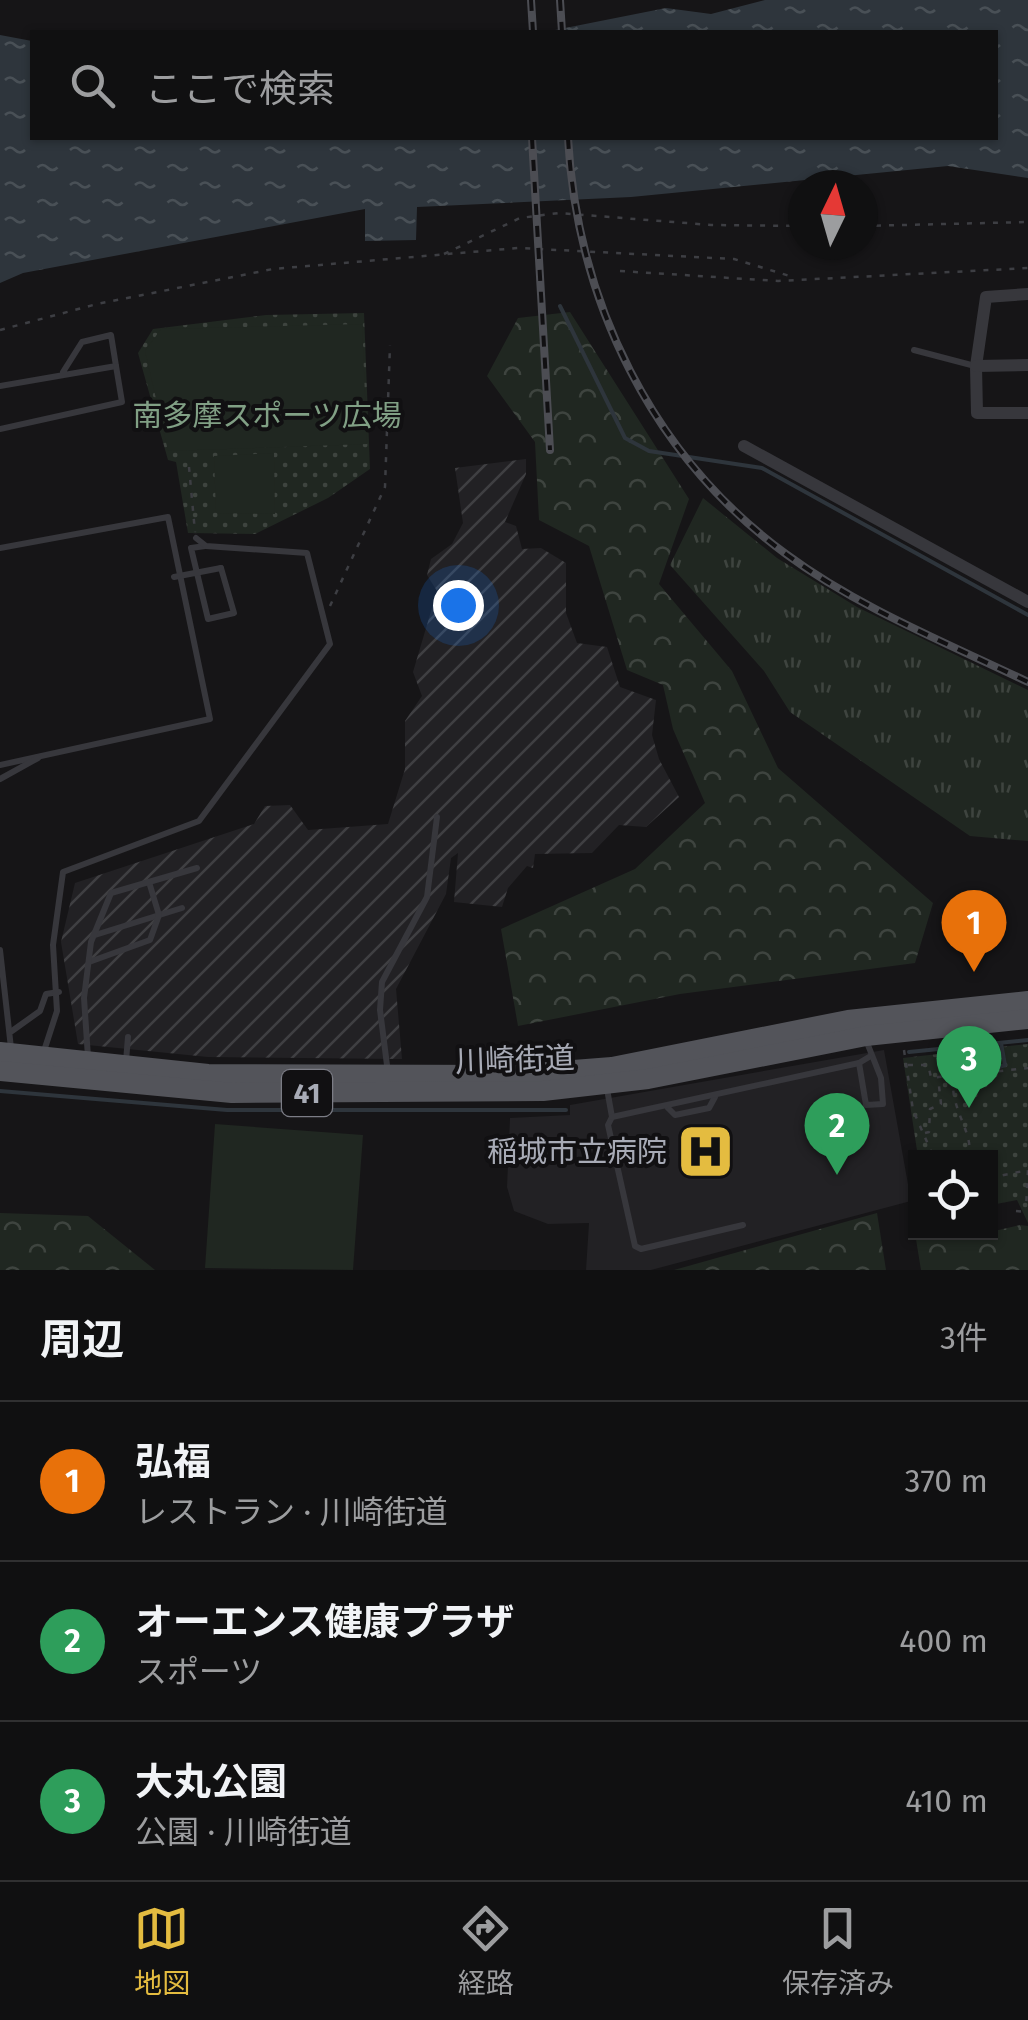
<!DOCTYPE html>
<html lang="ja">
<meta charset="utf-8">
<style>
:root{--surface:#101011;--page:#19191a;--text:#f1f3f6;--muted:#9c9d9f;--line:#303031;--accent:#e4bc40}
body{margin:0;font-family:"Fira Sans","Noto Sans JP",sans-serif;background:var(--page);color:var(--text)}
.controls{position:absolute;right:30px;bottom:30px;display:grid;overflow:hidden;border-radius:0px;box-shadow:0 2px 8px #0004}
.controls button{width:90px;height:90px;display:grid;place-items:center;padding:0;border:0;border-bottom:2px solid var(--line);background:var(--surface);color:var(--text);font:50px sans-serif}
.compass{position:absolute;left:788px;top:170px;width:90px;height:90px;border-radius:50%;background:var(--surface);box-shadow:0 2px 8px #0004;rotate:5deg}
.you{position:absolute;left:458px;top:605px;width:35px;height:35px;margin:-25px;border:8px solid #fff;border-radius:50%;background:#1a73e8;box-shadow:0 0 0 15px #1a73e833}
.badge{display:grid;place-items:center;width:65px;height:65px;border-radius:50%;background:var(--accent);color:#fff;font-size:32px;font-weight:700}
.pin{position:absolute;translate:-50% -82px;filter:drop-shadow(0 2px 5px #0008)}
.pin::after{content:'';position:absolute;top:52px;width:35px;height:30px;background:inherit;clip-path:polygon(0 0,100% 0,50% 100%)}
.list{margin:0;padding:0;list-style:none}
h2{display:flex;justify-content:space-between;align-items:center;height:130px;margin:0;padding:0 40px;font-size:42px}
h2 small{font-size:32px;font-weight:400;color:var(--muted)}
.list li{display:grid;grid-template-columns:65px 1fr auto;gap:30px;align-items:center;box-sizing:border-box;height:160px;padding:0 40px;border-top:2px solid var(--line)}
.list b{display:block;font-size:38px;white-space:nowrap}
.list p{margin:0;font-size:32px;white-space:nowrap;color:var(--muted)}
.list em{font-size:32px;font-style:normal;color:var(--muted)}
.icon{flex:none;width:55px;height:55px;fill:none;stroke:currentColor;stroke-width:2;stroke-linecap:round;stroke-linejoin:round}
.map{position:relative;flex:none;width:1028px;height:1270px;overflow:hidden}
.search{position:absolute;background:var(--surface);box-shadow:0 2px 8px #0004;left:30px;right:30px;top:30px;height:110px;display:flex;align-items:center;gap:25px;box-sizing:border-box;padding:0 35px;border-radius:0px;color:var(--muted);font-size:38px}
.sheet{height:610px;background:var(--surface)}
nav{display:flex;justify-content:space-around;align-items:center;box-sizing:border-box;height:140px;border-top:2px solid var(--line);background:var(--surface);font-size:28px;color:var(--muted)}
nav a{display:grid;justify-items:center;gap:5px}
nav .on{color:var(--accent)}
.map>svg:first-child{display:block}
</style>
<div class="map">
<svg width="1028" height="1270" viewBox="0 0 1028 1270">
<defs>
<pattern id="industrial-furrows" width="10" height="10" patternUnits="userSpaceOnUse" patternTransform="scale(2.5)"><rect width="10" height="10" fill="#222124"/><path d="M-1 1l2-2M0 10L10 0M9 11l2-2" fill="none" stroke="#3f3f42"/></pattern>
<pattern id="grass-tufts" width="24" height="20" patternUnits="userSpaceOnUse" patternTransform="scale(2.5)"><rect width="24" height="20" fill="#202721"/><path d="M3 7l-1-3M5 7V3M7 7l1-3M15 17l-1-3M17 17v-4M19 17l1-3" fill="none" stroke="#3e443f"/></pattern>
<pattern id="forest-crowns" width="20" height="18" patternUnits="userSpaceOnUse" patternTransform="scale(2.5)"><rect width="20" height="18" fill="#202721"/><path d="M2 6a3 3 0 1 1 6 0M12 15a3 3 0 1 1 6 0" fill="none" stroke="#3e443f"/></pattern>
<pattern id="park-dots" width="8" height="8" patternUnits="userSpaceOnUse" patternTransform="scale(2.5)"><rect width="8" height="8" fill="#202721"/><path d="M2 2h.1M6 6h.1" fill="none" stroke="#3e443f" stroke-width="1.8" stroke-linecap="round"/></pattern>
<pattern id="water-ripples" width="26" height="14" patternUnits="userSpaceOnUse" patternTransform="scale(2.5)"><rect width="26" height="14" fill="#2e353c"/><path d="M2 4q2-2 4 0t4 0M15 11q2-2 4 0t4 0" fill="none" stroke="#495056"/></pattern>
</defs>
<rect width="100%" height="100%" fill="#161517"/>
<polygon fill="#222124" points="884,1050 911,1201 651,1270 586,1270 589,1223 548,1224 514,1211 507,1187 510,1118 570,1115 570,1105"/>
<polygon fill="url(#industrial-furrows)" points="526,459 526,474 505,522 516,526 522,549 541,548 566,563 566,613 577,643 607,647 620,687 656,700 652,735 659,759 679,797 646,827 619,825 592,853 535,854 533,868 527,866 508,888 502,907 454,902 458,853 451,858 446,894 396,989 402,1059 208,1057 78,1044 61,942 75,883 254,824 265,806 290,805 308,830 388,824 405,769 405,721 422,696 413,672 437,591 427,575 431,559 452,544 463,523 455,468"/>
<polygon fill="url(#grass-tufts)" points="703,498 777,558 857,607 1028,690 1028,841 970,836 790,712 764,671 670,565"/>
<g fill="url(#forest-crowns)">
<polygon points="570,312 689,499 659,584 732,671 778,768 933,903 915,963 680,994 518,1026 501,929 635,869 705,803 673,729 663,685 627,670 589,546 539,520 535,442 487,376 518,318"/>
<polygon points="0,1213 88,1216 155,1270 0,1270"/>
<polygon points="877,1213 886,1270 674,1270"/>
<polygon points="1020,1225 1028,1226 1028,1270 921,1270 915,1233 990,1232"/>
</g>
<g fill="url(#park-dots)">
<polygon points="364,313 370,469 328,498 255,534 188,533 176,462 168,460 138,353 153,329 266,315"/>
<polygon points="1028,1044 1028,1223 1017,1200 991,1205 990,1158 918,1157 903,1058"/>
</g>
<g fill="#202721">
<polygon points="362,324 367,444 168,451 145,351 161,329"/>
<polygon points="274,453 275,514 216,513 214,456"/>
<polygon points="215,1124 363,1135 353,1270 205,1268"/>
</g>
<polygon fill="url(#water-ripples)" points="765,0 1028,0 1028,178 948,166 631,197 417,207 416,240 365,241 365,209 23,273 0,283 0,35 32,41 32,138 996,138 996,32 545,32 666,8 711,14"/>
<g fill="none" stroke-linecap="round" stroke-linejoin="round">
<g stroke="#2e353c" stroke-width="4">
<polyline points="560,306 625,438 649,451 762,468 1028,615"/>
<polyline points="909,1052 1028,1040"/>
<polyline points="971,1083 992,1078 993,1069 1005,1065 1001,1043"/>
<polyline points="0,1091 227,1110 566,1110"/>
</g>
<g stroke="#3d3e43" stroke-width="2.5" stroke-dasharray="5 8" stroke-linecap="butt">
<polyline points="863,226 1028,222"/>
<polyline points="444,254 520,218 559,213 711,225 803,226"/>
<polyline points="620,271 778,281 1028,268"/>
<polyline points="0,330 97,304 273,269 518,248 734,259 793,277"/>
<polyline points="189,467 195,532"/>
<polyline points="330,606 385,487 390,345"/>
<polyline points="904,1050 913,1110 934,1158"/>
<polyline points="908,1065 928,1065 931,1077 935,1077"/>
<polyline points="925,1133 929,1132 930,1109 941,1104 938,1077 951,1076"/>
<path d="M969 1158C974 1131 950 1111 953 1076L1028 1068"/>
<polyline points="990,1178 1028,1170 1026,1208"/>
<polyline points="1016,1211 1028,1212"/>
</g>
<g stroke="#37373c" stroke-width="6">
<polyline points="914,350 975,366"/>
<polyline points="0,386 116,366 111,335 82,342 63,372"/>
<polyline points="0,429 122,402 116,366"/>
<polyline points="205,546 191,548 208,619 234,613 221,568"/>
<polyline points="0,548 168,517 210,719 0,765"/>
<polyline points="0,779 38,758"/>
<polyline points="95,935 182,908"/>
<polyline points="0,950 11,1048"/>
<polyline points="89,962 150,940 159,915 149,882"/>
<polyline points="12,1031 40,1011 46,994 59,992"/>
<polyline points="43,1054 57,1011 53,945 63,872 199,821 330,644 307,553 206,546 196,538"/>
<polyline points="88,1057 84,998 91,942 111,893 197,868"/>
<polyline points="126,1061 128,1037"/>
<polyline points="859,1063 866,1105 883,1104 881,1078 866,1040"/>
<polyline points="388,1073 380,1010 382,982 427,897 437,817"/>
<polyline points="607,1089 612,1117 608,1125 635,1246 641,1249 743,1225"/>
<polyline points="668,1108 675,1115 709,1108 715,1097"/>
<polyline points="612,1117 859,1063 869,1057"/>
</g>
<g stroke="#37373c" stroke-width="12">
<polyline points="1028,294 986,297 976,366 977,413 1028,413"/>
<polyline points="976,366 1028,365"/>
<polyline points="744,446 1028,602"/>
</g>
<g stroke="#53545a" stroke-width="20">
<polyline points="0,1052 208,1074 509,1075 612,1067 848,1020 1028,1001"/>
<polyline points="0,1071 232,1093 543,1091 648,1079 866,1036 1028,1019"/>
</g>
<defs>
<g id="rail">
<polyline points="531,0 533,32"/>
<polyline points="560,0 562,32"/>
<polyline points="532,138 550,450"/>
<path d="M568 138C577 302 652 456 786 554 859 608 947 643 1028 682"/>
</g>
</defs>
<use href="#rail" stroke="#4c4d53" stroke-width="8"/>
<use href="#rail" stroke="#111012" stroke-width="4" stroke-dasharray="11" stroke-linecap="butt"/>
<polyline stroke="#37373c" stroke-width="6" points="174,577 221,568"/>
</g>
<defs>
<symbol id="hospital-square" viewBox="-11 -11 22 22"><rect x="-9" y="-9" width="18" height="18" rx="4" fill="#e4bc40" stroke="#111012"/><path d="M-5-5h3v3.5h4V-5h3V5h-3V1.5h-4V5h-3Z" fill="#111"/></symbol>
</defs>
<g fill-rule="evenodd">
<use href="#hospital-square" x="674" y="1120" width="63" height="63"/>
</g>
<g text-anchor="middle" dominant-baseline="central" stroke-width="8" stroke-linejoin="round" paint-order="stroke">
<rect fill="#111012" stroke="#7b7c85" stroke-width="2.5" x="282" y="1070" width="50" height="46" rx="8"/>
<g font-size="28" font-weight="bold" fill="#a8abb6">
<text x="307" y="1093">41</text>
</g>
<g font-size="30" fill="#81a085" stroke="#111012">
<text x="267" y="416">南多摩スポーツ広場</text>
</g>
<g font-size="30" fill="#a8abb6" stroke="#111012">
<text transform="translate(515 1060) rotate(-2)">川崎街道</text>
</g>
<g font-size="30" fill="#a8abb6" stroke="#111012" text-anchor="end">
<text x="667" y="1152">稲城市立病院</text>
</g>
</g>
</svg>
<div class="controls">
<button><svg class="icon" aria-label="locate" viewBox="0 0 24 24"><circle cx="12" cy="12" r="6"/><path d="M12 2v4M12 18v4M2 12h4M18 12h4"/></svg></button>
</div>
<svg class="compass" viewBox="-18 -18 36 36"><path d="M0-13l5 13h-10z" fill="#e53935"/><path d="M0 13l5-13h-10z" fill="#9c9d9f"/></svg>
<div class="you"></div>
<div class="pin badge" style="left:974px;top:972px;background:#e8710a">1</div>
<div class="pin badge" style="left:837px;top:1175px;background:#2e9e5b">2</div>
<div class="pin badge" style="left:969px;top:1108px;background:#2e9e5b">3</div>
<div class="search"><svg class="icon" aria-label="search" viewBox="0 0 24 24"><circle cx="10" cy="10" r="6"/><path d="M15 15l6 6"/></svg>ここで検索</div>
</div>
<section class="sheet">
<h2>周辺<small>3件</small></h2>
<ul class="list">
<li><span class="badge" style="background:#e8710a">1</span><div><b>弘福</b><p>レストラン · 川崎街道</p></div><em>370 m</em></li>
<li><span class="badge" style="background:#2e9e5b">2</span><div><b>オーエンス健康プラザ</b><p>スポーツ</p></div><em>400 m</em></li>
<li><span class="badge" style="background:#2e9e5b">3</span><div><b>大丸公園</b><p>公園 · 川崎街道</p></div><em>410 m</em></li>
</ul>
</section>
<nav>
<a class="on"><svg class="icon" aria-label="map" viewBox="0 0 24 24"><path d="M3 6l6-2 6 2 6-2v14l-6 2-6-2-6 2zM9 4v14M15 6v14"/></svg>地図</a>
<a><svg class="icon" aria-label="directions" viewBox="0 0 24 24"><path d="M12 3l9 9-9 9-9-9zM9 14v-3h6M13 9l2 2-2 2"/></svg>経路</a>
<a><svg class="icon" aria-label="saved" viewBox="0 0 24 24"><path d="M7 4h10v16l-5-4-5 4z"/></svg>保存済み</a>
</nav>
